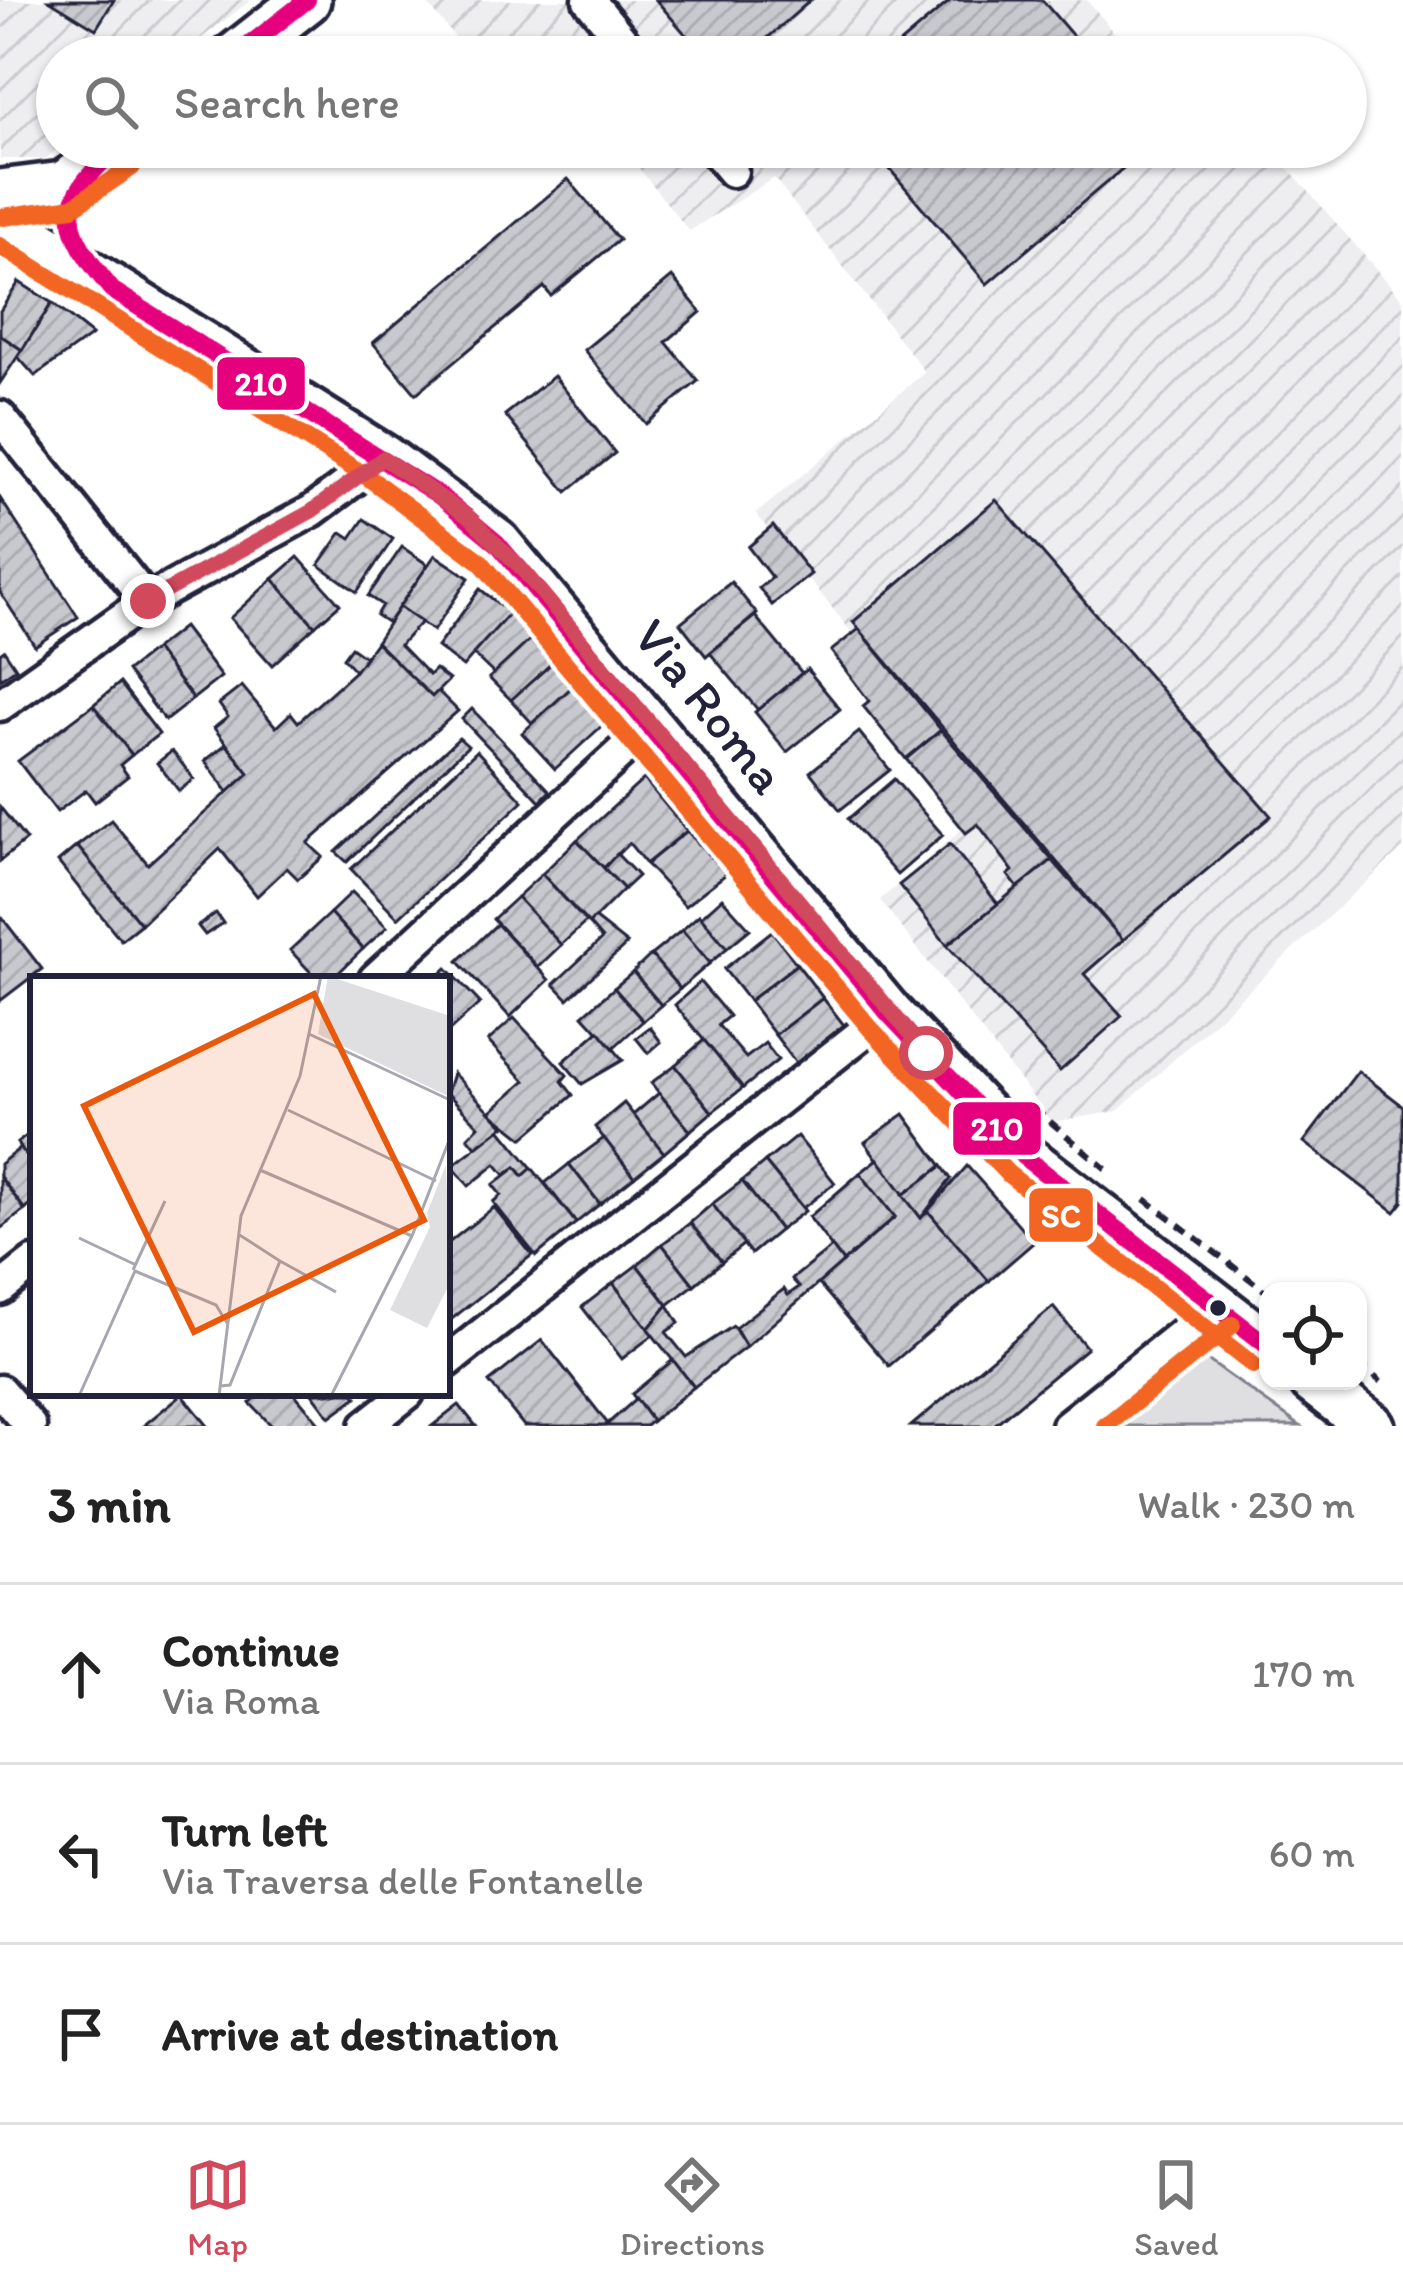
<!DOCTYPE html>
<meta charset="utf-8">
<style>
:root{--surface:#fff;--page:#f2f2f2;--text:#222;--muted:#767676;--line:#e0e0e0;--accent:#d1495b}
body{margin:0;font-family:Itim,sans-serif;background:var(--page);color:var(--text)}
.controls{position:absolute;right:36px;bottom:36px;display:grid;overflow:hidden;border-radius:24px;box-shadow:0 3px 9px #0004}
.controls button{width:108px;height:108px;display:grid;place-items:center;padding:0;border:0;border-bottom:3px solid var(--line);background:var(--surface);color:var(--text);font:60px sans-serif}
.stop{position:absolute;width:36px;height:36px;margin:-27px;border:9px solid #d1495b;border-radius:50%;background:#fff}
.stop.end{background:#d1495b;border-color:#fff;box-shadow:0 3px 12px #0008}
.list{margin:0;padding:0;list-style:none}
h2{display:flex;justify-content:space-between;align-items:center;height:156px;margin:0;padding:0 48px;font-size:51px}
h2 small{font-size:39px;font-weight:400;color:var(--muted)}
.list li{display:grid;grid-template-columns:78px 1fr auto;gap:36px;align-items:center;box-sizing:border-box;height:180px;padding:0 48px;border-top:3px solid var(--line)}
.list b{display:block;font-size:45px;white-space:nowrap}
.list p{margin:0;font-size:39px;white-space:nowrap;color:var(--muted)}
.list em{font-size:39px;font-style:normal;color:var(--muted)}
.icon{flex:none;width:66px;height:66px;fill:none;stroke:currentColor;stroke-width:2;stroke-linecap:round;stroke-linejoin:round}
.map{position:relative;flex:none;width:1403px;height:1426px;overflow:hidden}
.search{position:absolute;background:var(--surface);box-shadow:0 3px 9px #0004;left:36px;right:36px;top:36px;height:132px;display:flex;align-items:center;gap:30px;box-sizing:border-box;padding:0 42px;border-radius:66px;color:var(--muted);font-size:45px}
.sheet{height:696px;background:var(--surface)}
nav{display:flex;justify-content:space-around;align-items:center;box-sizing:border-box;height:168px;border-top:3px solid var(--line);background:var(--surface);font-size:33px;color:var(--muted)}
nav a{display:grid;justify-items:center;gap:6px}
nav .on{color:var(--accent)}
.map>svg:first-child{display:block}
</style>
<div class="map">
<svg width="1403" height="1426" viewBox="0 0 1403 1426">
<defs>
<pattern id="industrial-furrows" width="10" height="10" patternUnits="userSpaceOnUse" patternTransform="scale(3)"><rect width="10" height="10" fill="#eeeef1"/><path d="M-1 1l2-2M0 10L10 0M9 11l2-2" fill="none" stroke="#ccccd0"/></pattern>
<pattern id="building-hatch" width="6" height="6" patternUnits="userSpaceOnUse" patternTransform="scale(3)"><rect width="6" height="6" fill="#c8c8cf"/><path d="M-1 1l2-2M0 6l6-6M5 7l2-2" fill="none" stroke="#acacb3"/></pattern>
</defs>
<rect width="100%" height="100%" fill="#fff"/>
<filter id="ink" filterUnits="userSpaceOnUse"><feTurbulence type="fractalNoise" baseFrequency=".00833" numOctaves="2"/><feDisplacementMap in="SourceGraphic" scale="24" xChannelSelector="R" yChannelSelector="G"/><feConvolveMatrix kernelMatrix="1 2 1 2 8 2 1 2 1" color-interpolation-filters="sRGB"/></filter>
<g filter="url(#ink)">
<g fill="url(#industrial-furrows)">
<polygon points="0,0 251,0 177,57 57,57 60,147 45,159 0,159"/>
<polygon points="424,0 1087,0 1135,57 471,57"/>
<polygon points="622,147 1270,147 1403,300 1403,848 1118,1111 1052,1122 880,900 991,804 756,514 925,372 774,178 689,231"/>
</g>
<polygon fill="#dfdfe2" stroke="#80808e" stroke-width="3" points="1192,1349 1300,1426 1095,1426"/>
<g fill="url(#building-hatch)" stroke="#22223b" stroke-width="3">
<polygon points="49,0 114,0 96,29"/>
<polygon points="656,0 811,0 746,57 705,57"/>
<polygon points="951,0 1042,0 1091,57 884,57"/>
<polygon points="871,147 1148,147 987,284"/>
<polygon points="568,179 619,240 551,296 544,287 416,394 373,343"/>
<polygon points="672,277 701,312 666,342 698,381 646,424 584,350"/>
<polygon points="19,282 52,303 22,350 0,335 0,311"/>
<polygon points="52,303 92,335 35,376 18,357"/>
<polygon points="0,335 22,350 0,383"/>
<polygon points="554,376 615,453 567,492 505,415"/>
<polygon points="0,498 78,617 35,646 0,592"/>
<polygon points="996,500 1271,816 1123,940 853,622"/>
<polygon points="364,519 393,539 357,592 319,565 342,532 351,538"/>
<polygon points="773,526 811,574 772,605 759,588 772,578 748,547"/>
<polygon points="402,547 428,565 388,623 376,615 382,605 368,596"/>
<polygon points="435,555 469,578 433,631 399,607"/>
<polygon points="298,557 340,604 315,626 273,579"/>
<polygon points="273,579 315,626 272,665 230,618"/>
<polygon points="731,582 757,614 706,656 680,623"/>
<polygon points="480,589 510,613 463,667 437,647"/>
<polygon points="399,607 421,622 400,645 429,675 435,669 449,680 432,697 376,642"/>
<polygon points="510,613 535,636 494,674 473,654"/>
<polygon points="755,616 802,673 758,710 710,653"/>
<polygon points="183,627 221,677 193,699 155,649"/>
<polygon points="859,629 941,730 906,759 863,706 869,701 831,651"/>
<polygon points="530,640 551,664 511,700 489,678"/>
<polygon points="376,642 432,697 438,691 458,711 308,843 323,857 298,879 287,868 257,896 220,849 141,924 77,846 111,820 148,864 249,773 214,728 228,717 219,704 242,686 276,727 291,713 298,722 355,671"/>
<polygon points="351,647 365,657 355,671 343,658"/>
<polygon points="155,649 193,699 165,721 127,671"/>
<polygon points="4,650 16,668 0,679 0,653"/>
<polygon points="551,664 572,687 532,723 511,700"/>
<polygon points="807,669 840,709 787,752 755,712"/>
<polygon points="120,683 159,734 132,755 93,705"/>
<polygon points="572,687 605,723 555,769 522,733"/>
<polygon points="93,705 132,755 120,765 128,776 95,802 86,790 57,812 18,761"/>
<polygon points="472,709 550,791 540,801 462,719"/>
<polygon points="941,730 1052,860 1018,888 1008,875 1013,871 978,824 966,833 906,759"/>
<polygon points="859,732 890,770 840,810 810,772"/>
<polygon points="459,738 468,746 347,862 336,852"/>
<polygon points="226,744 249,773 228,792 205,761"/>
<polygon points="172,751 194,779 179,791 157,763"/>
<polygon points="477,751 523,801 398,918 351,869"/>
<polygon points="644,779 687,831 646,864 629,843 604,868 577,840"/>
<polygon points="894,779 943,835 897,875 848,819"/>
<polygon points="0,807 26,840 0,861"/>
<polygon points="687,831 726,874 685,906 646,864"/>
<polygon points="577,840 624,889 589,924 542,874"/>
<polygon points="950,844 998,904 947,945 899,885"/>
<polygon points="77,846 141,924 121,940 58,862"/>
<polygon points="617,854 638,876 624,889 604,868"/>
<polygon points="1052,860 1123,940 1084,974 1122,1016 1060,1071 947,945"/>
<polygon points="542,874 586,922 561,945 517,897"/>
<polygon points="352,892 387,927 363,949 330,913"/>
<polygon points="517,897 561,945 538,967 493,919"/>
<polygon points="722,898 750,929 727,948 701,917"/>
<polygon points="216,913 223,923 205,935 198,926"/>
<polygon points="330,913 363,949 332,979 317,979 290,950"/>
<polygon points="0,915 42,969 0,1001"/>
<polygon points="699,915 727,948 710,963 682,930"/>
<polygon points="594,918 627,944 568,999 554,984 602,939 589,924"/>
<polygon points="497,924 549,980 510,1017 458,961"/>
<polygon points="682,930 710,963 680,989 651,955"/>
<polygon points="772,931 797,964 749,1001 724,969"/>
<polygon points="651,955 680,989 661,1005 633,972"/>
<polygon points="797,964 823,998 775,1035 749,1001"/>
<polygon points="447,968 480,1003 447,1033 447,979 435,979"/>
<polygon points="633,972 661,1005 643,1021 614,988"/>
<polygon points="700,982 729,1016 718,1025 746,1058 765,1043 778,1060 743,1088 675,1005"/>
<polygon points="614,988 643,1021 613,1048 583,1015"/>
<polygon points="823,998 847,1029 798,1066 775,1035"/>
<polygon points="514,1018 567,1075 562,1081 573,1095 523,1138 490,1112 525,1081 488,1041"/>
<polygon points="650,1027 661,1042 648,1053 636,1038"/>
<polygon points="599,1031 623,1060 582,1084 563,1062"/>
<polygon points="704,1040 743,1088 712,1112 675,1065"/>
<polygon points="675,1065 712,1112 690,1131 651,1083"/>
<polygon points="1358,1071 1403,1106 1403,1202 1395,1212 1304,1142"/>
<polygon points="453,1073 504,1126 476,1147 468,1137 479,1126 447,1093"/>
<polygon points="659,1093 690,1131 664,1153 633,1115"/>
<polygon points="624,1103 664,1153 634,1177 595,1127"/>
<polygon points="904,1114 942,1166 903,1195 865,1142"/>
<polygon points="500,1129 532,1168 523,1176 516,1167 505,1175 496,1164 469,1186 452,1166"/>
<polygon points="33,1131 33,1159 30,1161 17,1143"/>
<polygon points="797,1136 835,1183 803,1208 765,1162"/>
<polygon points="604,1138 634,1177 600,1204 569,1164"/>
<polygon points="20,1148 33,1165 33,1203 25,1210 0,1177 0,1164"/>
<polygon points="878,1159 921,1218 928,1211 989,1281 889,1366 818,1283 895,1217 860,1173"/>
<polygon points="765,1162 805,1211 780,1230 742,1181"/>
<polygon points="569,1164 600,1204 576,1223 545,1183"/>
<polygon points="942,1166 951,1179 921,1218 903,1195"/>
<polygon points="967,1166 1034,1242 989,1281 928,1211"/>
<polygon points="516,1167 523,1176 532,1168 576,1223 536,1256 493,1202 501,1195 493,1185"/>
<polygon points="860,1173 895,1217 843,1262 809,1217"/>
<polygon points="0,1177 25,1210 0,1229"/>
<polygon points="742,1181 780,1230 751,1254 712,1204"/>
<polygon points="712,1204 744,1244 722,1262 690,1223"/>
<polygon points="494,1207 532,1255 447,1323 447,1244"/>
<polygon points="690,1223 722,1262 694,1285 662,1244"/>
<polygon points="662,1244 694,1285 668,1305 637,1265"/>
<polygon points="832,1247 843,1262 746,1347 735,1328 784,1289 788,1295 799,1287 792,1279"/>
<polygon points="637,1265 668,1305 648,1329 613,1283"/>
<polygon points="613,1283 653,1335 622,1359 582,1307"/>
<polygon points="668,1305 679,1323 666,1332 686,1357 733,1326 746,1347 694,1387 648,1329"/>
<polygon points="1053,1307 1087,1348 993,1426 911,1426"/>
<polygon points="542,1340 608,1424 605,1426 524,1426 489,1382"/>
<polygon points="673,1360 694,1387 652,1421 632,1394"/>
<polygon points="261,1393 294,1393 320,1424 272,1426 250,1403"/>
<polygon points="312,1393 354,1393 357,1397 330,1417"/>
<polygon points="182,1394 208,1426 143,1426"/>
<polygon points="636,1399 652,1421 646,1426 605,1426"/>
<polygon points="459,1405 476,1426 432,1426"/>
</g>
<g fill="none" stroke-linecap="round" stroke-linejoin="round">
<defs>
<g id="street">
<polyline points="589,0 636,57"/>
<polyline points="712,147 732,171"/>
<polyline points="0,417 147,601 312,511 383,458"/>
<polyline points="0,705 147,601"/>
<polyline points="375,979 652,724"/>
<polyline points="0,1289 33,1263"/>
<polyline points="447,1362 888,1013"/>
<polyline points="0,1391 30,1426"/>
<polyline points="366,1426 408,1393"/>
<polyline points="1067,1426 1217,1306"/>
</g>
<g id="secondary">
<polyline points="234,57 307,0"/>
<polyline points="0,193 63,185 119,147"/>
<polyline points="0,218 383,458 497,543 888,1013 1024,1157 1268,1346"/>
<polyline points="1313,1381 1371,1426"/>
</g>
</defs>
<use href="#street" stroke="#22223b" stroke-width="39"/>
<use href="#secondary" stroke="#22223b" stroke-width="54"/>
<g stroke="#22223b" stroke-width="6" stroke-dasharray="12 9" stroke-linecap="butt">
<polyline points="102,43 114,57"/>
<polyline points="1034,1108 1106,1169"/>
<polyline points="1145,1199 1268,1293"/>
<polyline points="1358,1363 1381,1382"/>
</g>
<use href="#street" stroke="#fff" stroke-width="30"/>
<use href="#secondary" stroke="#fff" stroke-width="45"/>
<defs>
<g id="bus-1">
<polyline points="234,57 307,0"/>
<path d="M119 147C54 202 60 227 112 290L440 496 497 543 888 1013 1024 1157 1268 1346"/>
</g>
<g id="bus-2">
<polyline points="3,217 73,207 132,167"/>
<polyline points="0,246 369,478 480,561 870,1028 1007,1173 1253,1365"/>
<polyline points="1105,1426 1232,1325"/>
</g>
</defs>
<use href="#bus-1" stroke="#fff" stroke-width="27"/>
<use href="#bus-2" stroke="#fff" stroke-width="27"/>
<use href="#bus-1" stroke="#e5007d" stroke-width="18"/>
<use href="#bus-2" stroke="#f26522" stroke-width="18"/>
</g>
</g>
<g fill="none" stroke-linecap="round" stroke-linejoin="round" filter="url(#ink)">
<polyline stroke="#d1495b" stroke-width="15" points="148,601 312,511 383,458 470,518 520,567 926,1053"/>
</g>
<circle fill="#22223b" stroke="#fff" stroke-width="4.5" cx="1218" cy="1308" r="10"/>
<g text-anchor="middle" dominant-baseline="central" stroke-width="9" stroke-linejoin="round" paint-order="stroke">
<g font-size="51" fill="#22223b" stroke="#fff">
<text transform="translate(710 706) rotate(51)">Via Roma</text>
</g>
</g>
<g transform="translate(30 976)">
<rect width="420" height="420" fill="#fff"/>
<path d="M298 0 420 40V121L288 58ZM416 189 420 307 397 352 360 334 400 251 397 237Z" fill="#dfdfe2"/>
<path fill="none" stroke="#a7a7b1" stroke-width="3" d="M279 58 420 124M258 134 406 205M230 194 382 260M49 262 106 289M250 285 306 316M103 294 135 225M190 410 200 409 250 285 208 258M49 420 105 295 186 329 197 347M189 420 211 240 270 100 291 0M301 420 382 260 420 162"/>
<path fill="#e8590c" fill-opacity="0.15" stroke="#e8590c" stroke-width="6" d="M284 18 394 244 164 356 54 130Z"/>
<rect width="420" height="420" fill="none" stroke="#22223b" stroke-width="6"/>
</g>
<g stroke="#fff" stroke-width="4.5">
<rect x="215" y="355" width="92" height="57" rx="12" fill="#e5007d"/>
<rect x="951" y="1100" width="92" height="57" rx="12" fill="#e5007d"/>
<rect x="1027" y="1186" width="68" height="58" rx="12" fill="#f26522"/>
</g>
<g font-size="33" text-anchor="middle" font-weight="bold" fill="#fff">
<text x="261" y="395">210</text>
<text x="997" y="1140">210</text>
<text x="1061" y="1227">SC</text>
</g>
</svg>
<div class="controls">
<button><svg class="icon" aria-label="locate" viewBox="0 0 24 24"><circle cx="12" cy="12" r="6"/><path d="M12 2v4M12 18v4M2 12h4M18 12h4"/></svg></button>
</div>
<div class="stop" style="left:926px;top:1053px"></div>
<div class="stop end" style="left:148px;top:601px"></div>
<div class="search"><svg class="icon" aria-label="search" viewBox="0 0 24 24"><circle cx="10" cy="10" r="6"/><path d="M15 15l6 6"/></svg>Search here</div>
</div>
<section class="sheet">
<h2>3 min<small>Walk · 230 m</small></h2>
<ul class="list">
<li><svg class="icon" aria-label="ahead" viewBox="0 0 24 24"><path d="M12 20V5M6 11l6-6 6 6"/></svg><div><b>Continue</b><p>Via Roma</p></div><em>170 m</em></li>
<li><svg class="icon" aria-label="left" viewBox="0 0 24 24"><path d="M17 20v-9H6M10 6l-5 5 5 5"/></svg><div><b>Turn left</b><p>Via Traversa delle Fontanelle</p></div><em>60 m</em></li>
<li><svg class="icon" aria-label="arrive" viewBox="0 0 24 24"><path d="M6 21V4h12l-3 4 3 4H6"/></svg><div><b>Arrive at destination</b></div></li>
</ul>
</section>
<nav>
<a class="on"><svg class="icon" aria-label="map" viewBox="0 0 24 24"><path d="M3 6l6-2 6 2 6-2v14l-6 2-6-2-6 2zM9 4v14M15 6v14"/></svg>Map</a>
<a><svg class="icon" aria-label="directions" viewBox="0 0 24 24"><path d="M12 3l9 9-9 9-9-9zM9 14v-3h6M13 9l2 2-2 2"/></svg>Directions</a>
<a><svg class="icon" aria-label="saved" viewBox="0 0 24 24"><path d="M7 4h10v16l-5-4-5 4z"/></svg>Saved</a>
</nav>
